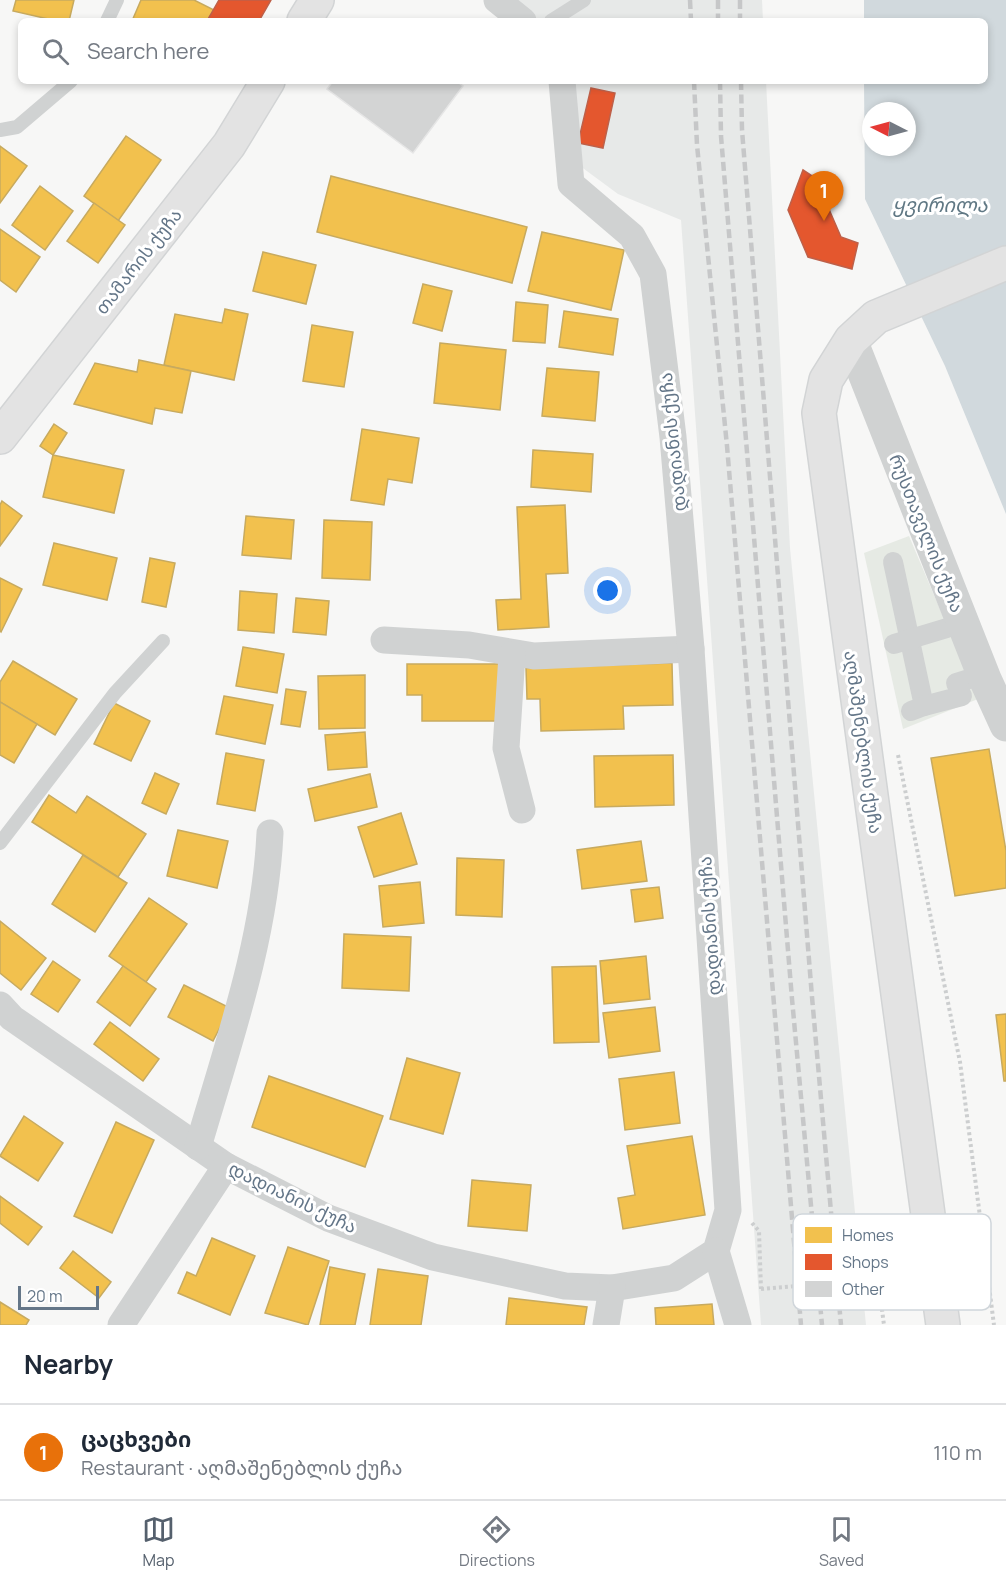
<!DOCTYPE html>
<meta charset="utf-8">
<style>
:root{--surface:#fff;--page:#f2f2f3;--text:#1f2937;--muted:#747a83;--line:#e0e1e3;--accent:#55606d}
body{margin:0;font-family:Manrope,"Noto Sans Georgian",sans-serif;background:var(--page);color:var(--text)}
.compass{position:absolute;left:862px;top:102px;width:54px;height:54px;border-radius:50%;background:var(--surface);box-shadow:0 3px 9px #0003;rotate:276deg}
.scale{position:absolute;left:18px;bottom:15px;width:81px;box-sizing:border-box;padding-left:6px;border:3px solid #647688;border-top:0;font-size:16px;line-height:21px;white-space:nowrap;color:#647688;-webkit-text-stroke:4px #fff;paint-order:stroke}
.you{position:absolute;left:608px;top:591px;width:21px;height:21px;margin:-15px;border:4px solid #fff;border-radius:50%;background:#1a73e8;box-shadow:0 0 0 9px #1a73e833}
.badge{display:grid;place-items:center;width:39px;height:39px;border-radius:50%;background:var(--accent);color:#fff;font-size:20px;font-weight:700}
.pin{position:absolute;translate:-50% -50px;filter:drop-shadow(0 2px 3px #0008)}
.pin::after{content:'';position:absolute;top:32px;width:21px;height:18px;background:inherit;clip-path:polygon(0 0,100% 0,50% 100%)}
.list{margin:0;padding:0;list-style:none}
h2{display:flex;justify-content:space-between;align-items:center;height:78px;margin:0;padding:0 24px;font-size:26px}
h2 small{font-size:20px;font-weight:400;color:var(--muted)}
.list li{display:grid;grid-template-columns:39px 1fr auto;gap:18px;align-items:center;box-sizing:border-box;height:96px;padding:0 24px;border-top:2px solid var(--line)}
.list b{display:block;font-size:22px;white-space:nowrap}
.list p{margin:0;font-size:20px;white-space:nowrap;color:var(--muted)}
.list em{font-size:20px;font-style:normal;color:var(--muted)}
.icon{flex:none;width:33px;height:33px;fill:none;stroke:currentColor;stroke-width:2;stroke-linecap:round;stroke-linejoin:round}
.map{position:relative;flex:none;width:1006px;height:1325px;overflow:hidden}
.search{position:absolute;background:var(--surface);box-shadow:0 3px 9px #0003;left:18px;right:18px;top:18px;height:66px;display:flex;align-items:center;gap:15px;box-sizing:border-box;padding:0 21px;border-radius:9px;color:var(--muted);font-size:22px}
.sheet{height:174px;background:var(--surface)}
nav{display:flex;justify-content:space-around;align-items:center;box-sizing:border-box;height:84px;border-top:2px solid var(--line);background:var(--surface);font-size:16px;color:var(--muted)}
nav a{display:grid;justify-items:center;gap:3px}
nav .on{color:var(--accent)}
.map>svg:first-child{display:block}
</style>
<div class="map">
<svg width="1006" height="1325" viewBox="0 0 1006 1325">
<rect width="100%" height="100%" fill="#f7f7f6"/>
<g fill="#e7e9e8">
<polygon points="506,0 762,0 763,21 532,21"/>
<polygon points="568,81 766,81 790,548 866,1325 761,1325 681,220 618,194 576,163"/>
</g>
<polygon fill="#e6eae4" points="909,536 978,699 903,729 864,553"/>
<path fill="#d1d9dd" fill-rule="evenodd" d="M864 0H1006V514L945 366 865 199 864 81H985V21H864ZM871 111H907V147H871Z"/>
<g fill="#f2c14e" stroke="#c7aa5f" stroke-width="1.5">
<polygon points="16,0 74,0 69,21 57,21 13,11"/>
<polygon points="141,0 194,0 214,10 207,21 132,21"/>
<polygon points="126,136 161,160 118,221 84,196"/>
<polygon points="0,146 27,166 0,203"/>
<polygon points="331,176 527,227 512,283 317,232"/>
<polygon points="40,186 73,211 45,250 12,225"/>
<polygon points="94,203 125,225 98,263 67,241"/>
<polygon points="0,229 40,257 16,292 0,280"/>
<polygon points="542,232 624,250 611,310 528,291"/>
<polygon points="263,252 316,265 306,304 253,291"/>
<polygon points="423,284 452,291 442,331 413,323"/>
<polygon points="516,302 548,305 545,343 513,341"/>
<polygon points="225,309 248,314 234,380 164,365 175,314 222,323"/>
<polygon points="564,311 618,319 613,355 559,347"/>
<polygon points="312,325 353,332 344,387 303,381"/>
<polygon points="440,343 506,350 500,410 434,403"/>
<polygon points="139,360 191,371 182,413 155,408 152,424 74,404 95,363 137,372"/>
<polygon points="547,368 599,372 595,421 542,416"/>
<polygon points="54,424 67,433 53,455 40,446"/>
<polygon points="362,429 419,438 412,483 388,479 384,505 351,500"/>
<polygon points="533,450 593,454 591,492 531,487"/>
<polygon points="53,455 124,470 114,513 43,497"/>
<polygon points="2,501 22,516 0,546 0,505"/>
<polygon points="565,505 568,573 546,574 549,627 498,630 496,600 521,599 517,507"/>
<polygon points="246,516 294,520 291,559 242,555"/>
<polygon points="324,520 372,522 370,580 322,578"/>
<polygon points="54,543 117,558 107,600 43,585"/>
<polygon points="150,558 175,563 166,607 142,602"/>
<polygon points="0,578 22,589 1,632 0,631"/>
<polygon points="240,591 277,594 274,633 238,630"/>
<polygon points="296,598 329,601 326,635 293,632"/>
<polygon points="243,647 284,654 277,693 236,686"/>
<polygon points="13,661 77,699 55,735 0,702 0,682"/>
<polygon points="672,663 673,705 623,706 624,729 541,731 540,699 527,699 526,668"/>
<polygon points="407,664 502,664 502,721 422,721 422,695 407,695"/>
<polygon points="365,675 365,728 319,729 318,676"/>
<polygon points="286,689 306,692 300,727 281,724"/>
<polygon points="224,696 273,705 265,744 216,734"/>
<polygon points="0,702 37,724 14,763 0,755"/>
<polygon points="114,703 150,721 131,761 94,744"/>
<polygon points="365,732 367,767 328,770 325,735"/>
<polygon points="989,749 1006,851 1006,888 955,896 931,758"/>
<polygon points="226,753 264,760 255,811 217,804"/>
<polygon points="673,755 674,805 595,807 594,756"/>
<polygon points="155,773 179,784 166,814 142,803"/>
<polygon points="370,774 377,807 315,821 308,789"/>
<polygon points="49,795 76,813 87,796 146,834 118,877 32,822"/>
<polygon points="401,813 417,864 374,877 358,827"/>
<polygon points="178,830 228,841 217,888 167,876"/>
<polygon points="641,841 647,881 582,889 577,850"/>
<polygon points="83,855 127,883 95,932 52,904"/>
<polygon points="457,858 504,860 502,917 456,915"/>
<polygon points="420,882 424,923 383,927 379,886"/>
<polygon points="659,887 663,918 635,922 631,890"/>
<polygon points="149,898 187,924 146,982 109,956"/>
<polygon points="0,921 46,958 21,990 0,973"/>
<polygon points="344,934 411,937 409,991 342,988"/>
<polygon points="646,956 650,999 604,1004 600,961"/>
<polygon points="53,961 80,980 58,1012 31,994"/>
<polygon points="123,966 156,989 130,1026 97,1002"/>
<polygon points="596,966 599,1042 554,1043 552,967"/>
<polygon points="184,985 230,1008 213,1041 168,1017"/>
<polygon points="655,1007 660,1051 609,1058 603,1013"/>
<polygon points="1006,1014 1006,1081 1004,1081 996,1015"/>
<polygon points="110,1022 159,1059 143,1081 94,1044"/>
<polygon points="407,1058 460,1073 443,1134 390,1119"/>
<polygon points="674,1072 680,1123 625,1130 619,1079"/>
<polygon points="269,1076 383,1116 365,1167 252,1127"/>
<polygon points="24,1116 63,1143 38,1181 0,1156"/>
<polygon points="116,1122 154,1140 112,1233 74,1216"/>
<polygon points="692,1136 705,1215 623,1229 618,1198 635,1195 627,1146"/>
<polygon points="472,1180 531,1185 527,1231 468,1226"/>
<polygon points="0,1196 42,1227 28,1245 0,1223"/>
<polygon points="212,1238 255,1256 230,1315 178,1293 187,1272 196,1276"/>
<polygon points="288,1247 329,1261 308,1325 265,1313"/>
<polygon points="73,1251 111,1282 99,1298 60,1268"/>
<polygon points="330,1267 365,1274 355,1325 320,1325"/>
<polygon points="378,1269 428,1276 421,1325 370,1325"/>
<polygon points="509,1298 587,1307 584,1325 506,1325"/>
<polygon points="0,1302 29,1320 26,1325 0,1325"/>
<polygon points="712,1304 714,1325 656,1325 655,1308"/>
</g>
<g fill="#e4572e" stroke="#be6049" stroke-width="1.5">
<polygon points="219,0 271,0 259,21 207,21"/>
<polygon points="591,88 615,93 603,148 578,143"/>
<polygon points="803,170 829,187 825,200 841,237 858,243 852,269 808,257 788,210"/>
</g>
<polygon fill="#d3d4d4" stroke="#e6e6e6" stroke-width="1.5" points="333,81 456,81 463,86 413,153 327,89"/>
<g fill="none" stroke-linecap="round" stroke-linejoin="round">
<defs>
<polyline id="secondary" points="943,1325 819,413 826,380 851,340 876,317 1006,263"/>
<g id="primary">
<polyline points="304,21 317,0"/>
<polyline points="0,437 229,145 268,81"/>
</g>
</defs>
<use href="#secondary" stroke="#d2d4d5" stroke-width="36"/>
<use href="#primary" stroke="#d2d4d5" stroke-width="36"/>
<g stroke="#cccecf" stroke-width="4" stroke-dasharray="3 3" stroke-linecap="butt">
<polyline points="898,755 960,1062 994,1325"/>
<polyline points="752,1223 759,1231 761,1289"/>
<polyline points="878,1279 884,1325"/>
</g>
<g stroke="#d0d2d2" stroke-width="14">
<polyline points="107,21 117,0"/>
<polyline points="551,21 584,0"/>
<polyline points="0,130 17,127 71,81"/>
<polyline points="0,843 115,693 163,641"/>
</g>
<g stroke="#d0d2d2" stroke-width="20">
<polyline points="893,562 924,706 911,711"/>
<polyline points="894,644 947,628"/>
<polyline points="924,706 962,696 956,683 969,679"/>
</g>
<g stroke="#d0d2d2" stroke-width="27">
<polyline points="497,0 523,21"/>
<polyline points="384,640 469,645 534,656 691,649"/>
<polyline points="512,655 506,748 522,810"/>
<polyline points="0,1005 12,1018 226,1166 328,1218 433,1257 565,1286 612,1288 674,1278 716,1251 728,1210 691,649 673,437 653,274 632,236 571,184 562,81"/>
<path d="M198 1147C228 1044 265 940 270 833"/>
<polyline points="716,1251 738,1325"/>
<polyline points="121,1325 226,1166"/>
<polyline points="606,1325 612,1288"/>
</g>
<polyline stroke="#d0d2d2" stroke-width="33" points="851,340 985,679 1006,725"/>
<use href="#secondary" stroke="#e3e3e3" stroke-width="33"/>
<use href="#primary" stroke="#e3e3e3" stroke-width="33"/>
<g stroke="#c6c7c8" stroke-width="4.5" stroke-dasharray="9 4.5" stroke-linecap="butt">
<polyline points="690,0 691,21"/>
<polyline points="718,0 718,21"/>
<polyline points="740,0 740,21"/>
<polyline points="694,81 697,145 727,446 801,1325"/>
<polyline points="720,81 721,136 792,999 822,1325"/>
<polyline points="741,81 742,130 812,997 841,1325"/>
</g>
<polyline stroke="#cccecf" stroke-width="4" stroke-dasharray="3 3" stroke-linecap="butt" points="761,1289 878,1279"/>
</g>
<g text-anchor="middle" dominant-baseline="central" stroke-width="6" stroke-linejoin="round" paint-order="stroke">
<g font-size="18" fill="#647688" stroke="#fff">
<text transform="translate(138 261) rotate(-52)">თამარის ქუჩა</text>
<text transform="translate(672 442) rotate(-96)">დადიანის ქუჩა</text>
<text transform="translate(927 533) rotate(68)">რუსთაველის ქუჩა</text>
<text transform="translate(864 742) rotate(82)">აღმაშენებლის ქუჩა</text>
<text transform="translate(709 926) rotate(-94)">დადიანის ქუჩა</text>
<text transform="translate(293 1197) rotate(26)">დადიანის ქუჩა</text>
</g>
<g font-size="20" font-style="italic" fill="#607884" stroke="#fff">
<text x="940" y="204">ყვირილა</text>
</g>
</g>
<rect x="793" y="1214" width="198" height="96" rx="9" fill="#fff" stroke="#d0d6db" stroke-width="1.5"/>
<rect x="805" y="1227" width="27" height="16" fill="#f2c14e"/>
<rect x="805" y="1254" width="27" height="16" fill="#e4572e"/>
<rect x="805" y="1281" width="27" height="16" fill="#d3d4d4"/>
<g font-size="16" fill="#647688">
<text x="842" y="1241">Homes</text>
<text x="842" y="1268">Shops</text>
<text x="842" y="1295">Other</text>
</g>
</svg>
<svg class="compass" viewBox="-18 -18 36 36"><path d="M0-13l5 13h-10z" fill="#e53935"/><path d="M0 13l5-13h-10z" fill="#747a83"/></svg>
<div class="scale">20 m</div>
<div class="you"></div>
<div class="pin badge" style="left:824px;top:221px;background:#e8710a">1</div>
<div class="search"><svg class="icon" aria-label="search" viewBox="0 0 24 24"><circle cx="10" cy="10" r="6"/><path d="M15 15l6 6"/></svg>Search here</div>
</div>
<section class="sheet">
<h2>Nearby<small></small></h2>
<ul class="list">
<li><span class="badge" style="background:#e8710a">1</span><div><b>ცაცხვები</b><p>Restaurant · აღმაშენებლის ქუჩა</p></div><em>110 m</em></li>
</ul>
</section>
<nav>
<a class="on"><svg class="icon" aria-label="map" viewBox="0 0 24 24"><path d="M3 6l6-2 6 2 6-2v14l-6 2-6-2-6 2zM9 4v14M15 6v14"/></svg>Map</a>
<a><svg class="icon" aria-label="directions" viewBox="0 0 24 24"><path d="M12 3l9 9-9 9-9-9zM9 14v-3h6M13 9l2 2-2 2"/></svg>Directions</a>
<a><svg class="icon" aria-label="saved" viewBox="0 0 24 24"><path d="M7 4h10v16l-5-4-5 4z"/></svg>Saved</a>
</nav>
